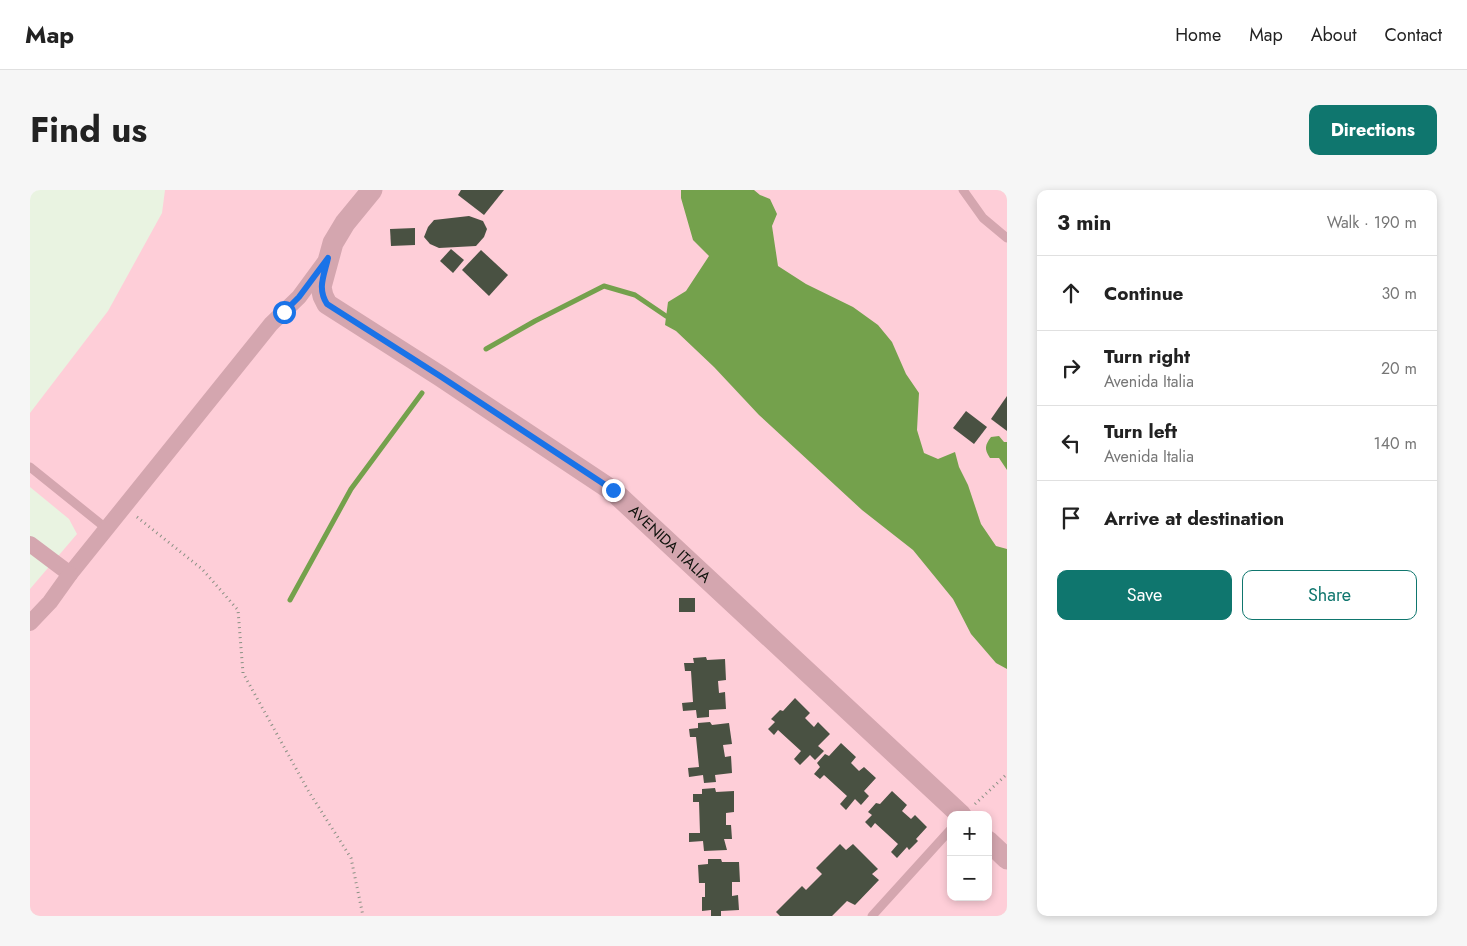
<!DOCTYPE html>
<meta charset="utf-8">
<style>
:root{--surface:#fff;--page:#f6f6f6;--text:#222;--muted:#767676;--line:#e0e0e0;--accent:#0f766e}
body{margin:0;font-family:Jost,sans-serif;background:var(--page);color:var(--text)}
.controls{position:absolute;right:15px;bottom:15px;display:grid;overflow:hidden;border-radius:10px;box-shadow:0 2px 8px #0003}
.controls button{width:45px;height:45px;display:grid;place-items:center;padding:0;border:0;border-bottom:1px solid var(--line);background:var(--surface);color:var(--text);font:25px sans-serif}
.stop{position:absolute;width:15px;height:15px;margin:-11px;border:4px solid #1a73e8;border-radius:50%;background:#fff}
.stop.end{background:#1a73e8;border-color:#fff;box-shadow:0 1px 5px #0008}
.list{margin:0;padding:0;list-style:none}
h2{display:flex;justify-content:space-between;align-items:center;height:65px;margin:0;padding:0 20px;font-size:21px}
h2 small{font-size:16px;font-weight:400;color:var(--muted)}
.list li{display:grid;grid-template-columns:32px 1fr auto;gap:15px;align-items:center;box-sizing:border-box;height:75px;padding:0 20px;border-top:1px solid var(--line)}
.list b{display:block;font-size:19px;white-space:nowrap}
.list p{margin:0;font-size:16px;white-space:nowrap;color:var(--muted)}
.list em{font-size:16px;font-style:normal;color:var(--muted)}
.actions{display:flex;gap:10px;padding:15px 20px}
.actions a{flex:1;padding:11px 0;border:1px solid var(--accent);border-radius:10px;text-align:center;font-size:18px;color:var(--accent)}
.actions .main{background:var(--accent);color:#fff}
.icon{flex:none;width:28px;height:28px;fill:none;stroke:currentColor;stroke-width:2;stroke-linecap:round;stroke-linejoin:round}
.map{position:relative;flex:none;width:977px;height:726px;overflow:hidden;border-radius:10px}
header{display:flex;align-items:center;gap:30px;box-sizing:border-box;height:70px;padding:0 25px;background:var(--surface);border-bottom:1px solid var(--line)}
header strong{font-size:24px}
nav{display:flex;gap:28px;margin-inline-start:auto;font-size:18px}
.intro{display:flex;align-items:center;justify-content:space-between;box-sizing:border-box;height:120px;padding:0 30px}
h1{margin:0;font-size:35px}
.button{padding:12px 22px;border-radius:10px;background:var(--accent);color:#fff;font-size:18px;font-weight:700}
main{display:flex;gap:30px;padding:0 30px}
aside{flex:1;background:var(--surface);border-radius:10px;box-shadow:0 2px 8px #0003}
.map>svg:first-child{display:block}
</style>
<header>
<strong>Map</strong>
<nav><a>Home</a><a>Map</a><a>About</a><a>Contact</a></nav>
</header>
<div class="intro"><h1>Find us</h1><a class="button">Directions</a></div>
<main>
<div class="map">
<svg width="977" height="726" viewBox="0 0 977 726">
<rect width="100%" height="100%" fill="#e9f3e1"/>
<path fill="#feced8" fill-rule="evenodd" d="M135 0H977V726H0V399L47 344 39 329 0 297V223L78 121 132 23ZM921 625H958V707H921Z"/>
<g fill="#74a14c">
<polygon points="651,0 724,0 730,5 740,9 747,24 742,36 748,76 776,94 823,117 848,135 862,152 876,184 889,203 887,240 894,263 908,269 925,262 929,277 938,295 951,334 966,356 977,359 977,479 966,473 941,444 923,409 883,360 832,320 729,225 684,177 646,141 635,135 638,112 656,101 679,66 663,50 651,8"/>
<path d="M969 246 974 252H977V280L969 268H960C954 259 955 255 961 247Z"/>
</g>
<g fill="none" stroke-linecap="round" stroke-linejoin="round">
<g stroke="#74a14c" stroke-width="5">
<polyline points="456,159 505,131 574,96 605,105 636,126"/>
<polyline points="260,410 321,299 392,203"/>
</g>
</g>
<g fill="#495142">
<polygon points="431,0 474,0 454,25 428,5"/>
<polygon points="439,26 453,31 457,39 454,47 446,56 409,58 400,54 394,47 398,37 404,30"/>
<polygon points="385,38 385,55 361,56 360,39"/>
<polygon points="421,59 434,70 423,83 410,71"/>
<polygon points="451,60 478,85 459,106 432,80"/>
<polygon points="977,206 977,241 961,229"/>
<polygon points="936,221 957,237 944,254 923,238"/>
<rect x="649" y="408" width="16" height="14"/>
<polygon points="676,467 677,470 695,469 696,490 688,491 689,503 695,502 696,519 679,520 679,527 667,528 666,520 653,521 652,513 663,512 661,481 655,481 654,473 664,473 663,468"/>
<polygon points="765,508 780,523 775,528 784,537 788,532 800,544 788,556 794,561 785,570 780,565 770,575 764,569 771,561 748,540 744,545 738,539 745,532 741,529 750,520 753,521"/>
<polygon points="680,532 682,535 699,533 702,554 693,555 695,567 701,566 702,583 685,585 686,592 674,593 673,585 659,587 658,578 669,577 666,547 660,547 659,539 668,538 668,533"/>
<polygon points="811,553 826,567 821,573 829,581 834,577 846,588 834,601 839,606 831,615 825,609 816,620 810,614 817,606 794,585 790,589 784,584 790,577 787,573 795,564 799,566"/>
<polygon points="685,598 686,602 704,601 704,622 696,623 696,635 701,635 702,649 694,649 697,660 674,661 673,651 659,652 659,643 670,643 669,612 663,612 663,604 672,604 672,599"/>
<polygon points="862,601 877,615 872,621 881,629 885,625 897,637 886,649 888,651 879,660 877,657 867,668 861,662 868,654 845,633 841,638 835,632 842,625 838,622 846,613 850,614"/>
<polygon points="810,654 816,660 823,654 848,679 842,684 849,690 825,715 817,711 802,726 750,726 746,722 772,696 776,700 792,684 786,678"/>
<polygon points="678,669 691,669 692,672 709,672 710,692 702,692 702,706 708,705 709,720 691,721 691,726 681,726 681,720 672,721 672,707 675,707 675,693 669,693 668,675 678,674"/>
</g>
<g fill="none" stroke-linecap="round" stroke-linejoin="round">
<g stroke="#8a9184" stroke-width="3" stroke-dasharray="1 4" stroke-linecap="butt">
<polyline points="107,327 172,379 208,420 213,483 279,602 321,668 333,726"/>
<polyline points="945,614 977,584"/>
</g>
<g stroke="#d4a6af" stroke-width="9">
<polyline points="933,0 953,28 977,48"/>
<polyline points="0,277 77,339"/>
<polyline points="842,726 921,639"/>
</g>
<g stroke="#d4a6af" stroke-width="16">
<polyline points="0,354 40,384 241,134 269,107 294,73"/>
<polyline points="0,433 20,412 40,384"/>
</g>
<g stroke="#d4a6af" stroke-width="21">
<path id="s1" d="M342 0 315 33 303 53 291 97 293 106 297 114 410 186 583 301 931 625"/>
<polyline points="958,651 977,669"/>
</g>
</g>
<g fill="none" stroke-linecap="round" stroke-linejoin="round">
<path stroke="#1a73e8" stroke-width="6" d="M254 122 269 107 298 68C294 86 287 98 297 114L410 186 583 300"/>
</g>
<g text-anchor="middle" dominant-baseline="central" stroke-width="5" stroke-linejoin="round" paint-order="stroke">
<g font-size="15" fill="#0f120c" stroke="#e9f3e1">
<text stroke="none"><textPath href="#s1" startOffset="549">AVENIDA ITALIA</textPath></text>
</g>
</g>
</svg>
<div class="controls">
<button>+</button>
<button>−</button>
</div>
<div class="stop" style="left:254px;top:122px"></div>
<div class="stop end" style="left:583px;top:300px"></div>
</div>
<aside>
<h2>3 min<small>Walk · 190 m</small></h2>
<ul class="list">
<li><svg class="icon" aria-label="ahead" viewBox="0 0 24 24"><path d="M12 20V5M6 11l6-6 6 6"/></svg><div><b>Continue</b></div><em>30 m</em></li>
<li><svg class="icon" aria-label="right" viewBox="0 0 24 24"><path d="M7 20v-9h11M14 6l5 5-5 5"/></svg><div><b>Turn right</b><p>Avenida Italia</p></div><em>20 m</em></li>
<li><svg class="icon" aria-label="left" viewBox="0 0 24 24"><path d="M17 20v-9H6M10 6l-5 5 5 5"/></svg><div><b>Turn left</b><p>Avenida Italia</p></div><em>140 m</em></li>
<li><svg class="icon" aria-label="arrive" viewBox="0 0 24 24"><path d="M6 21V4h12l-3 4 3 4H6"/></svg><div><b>Arrive at destination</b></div></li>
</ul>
<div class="actions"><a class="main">Save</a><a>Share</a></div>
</aside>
</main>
